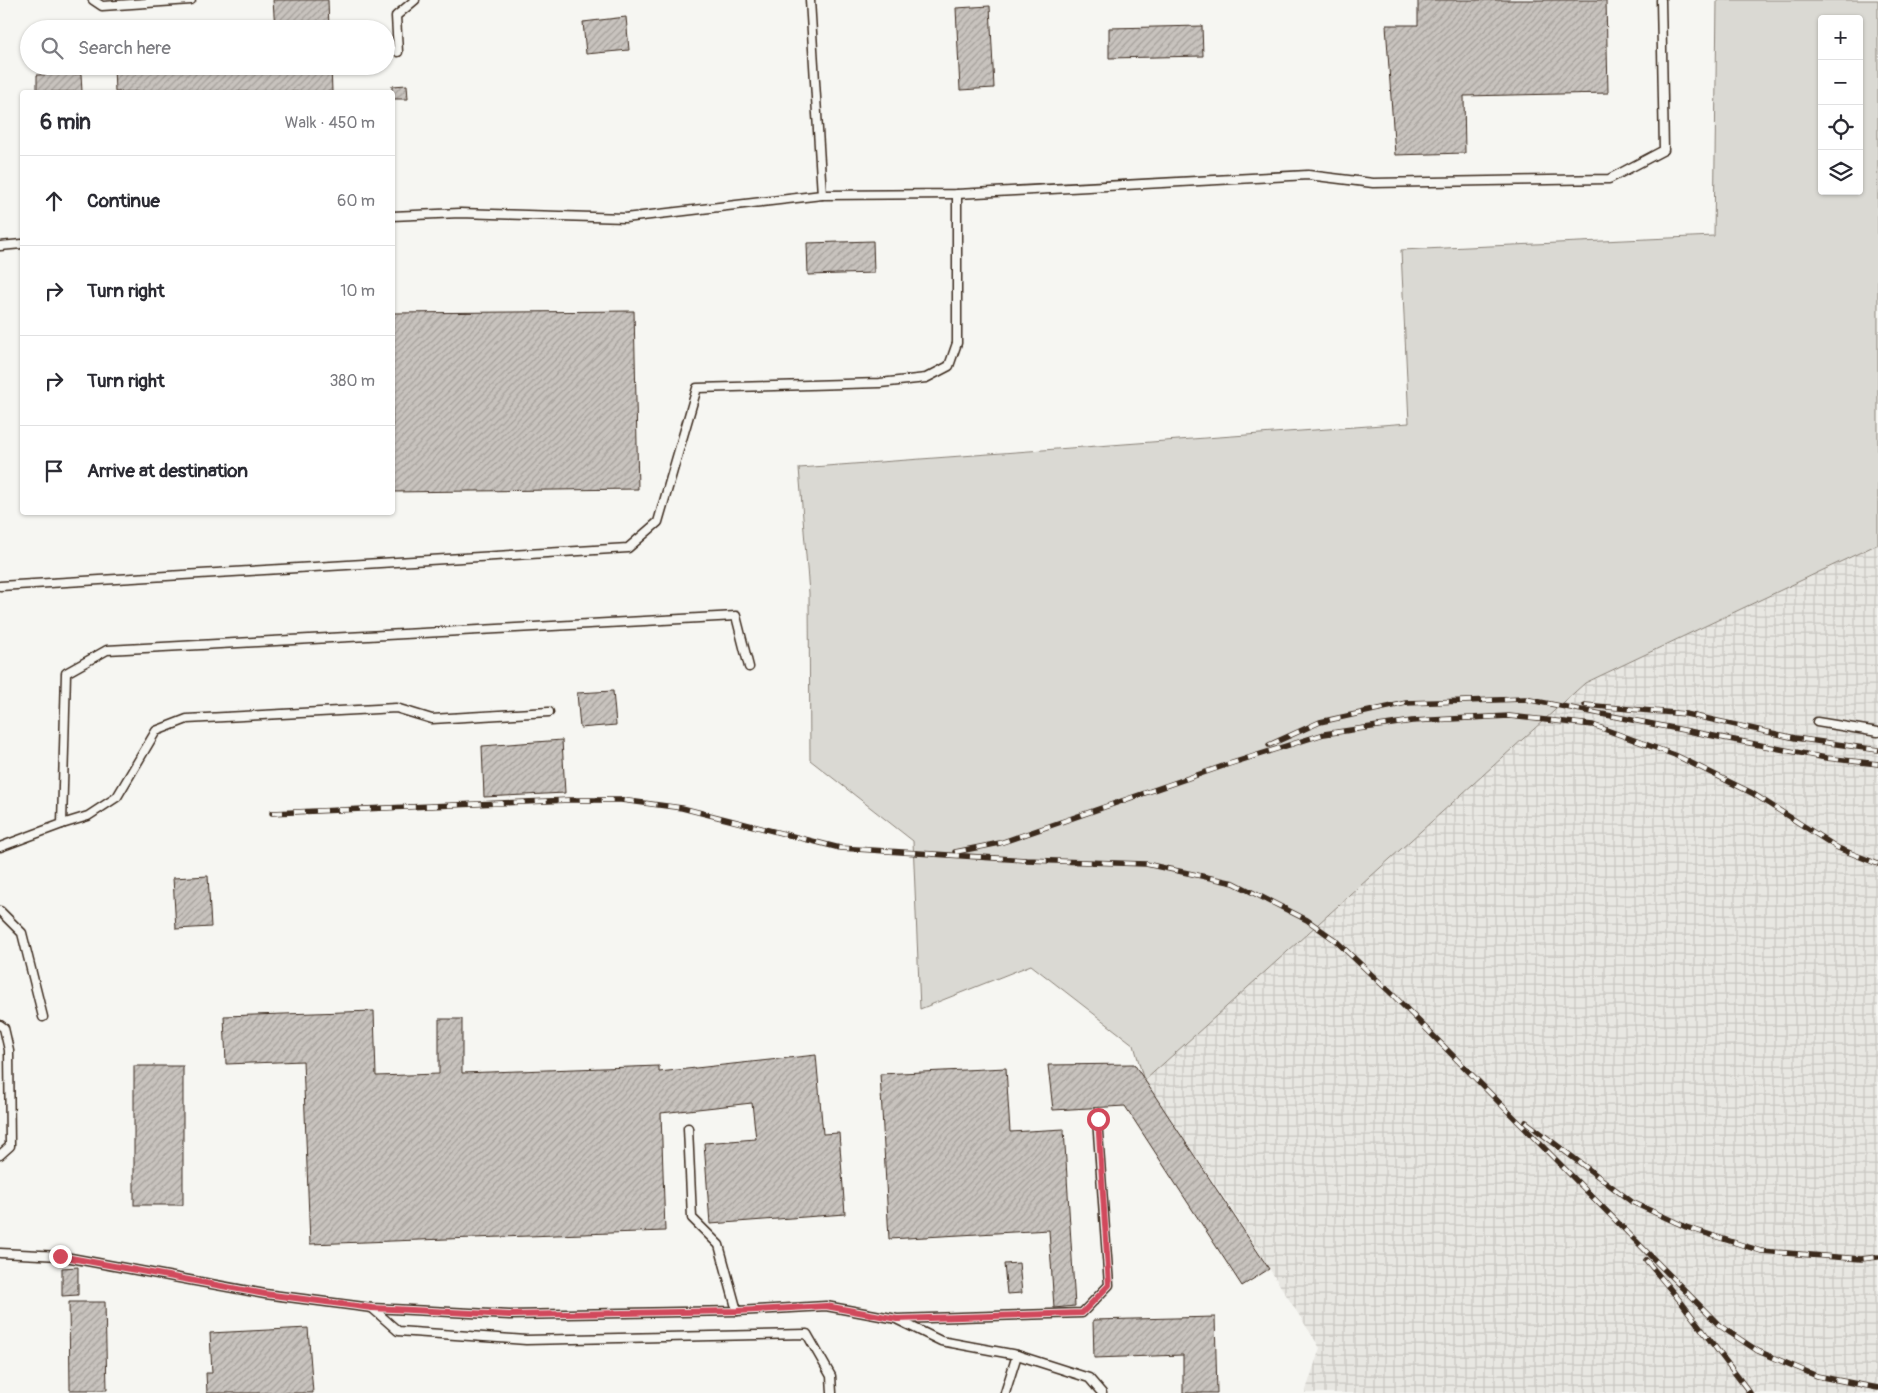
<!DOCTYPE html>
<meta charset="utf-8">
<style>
:root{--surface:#fff;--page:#f7f7f7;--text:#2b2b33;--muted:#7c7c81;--line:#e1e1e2}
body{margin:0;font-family:Pangolin,sans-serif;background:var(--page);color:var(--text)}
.controls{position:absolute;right:15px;top:15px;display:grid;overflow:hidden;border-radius:5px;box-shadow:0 1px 4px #0004}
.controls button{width:45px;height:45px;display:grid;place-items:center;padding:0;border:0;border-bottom:1px solid var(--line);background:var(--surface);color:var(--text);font:25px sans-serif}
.stop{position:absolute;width:15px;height:15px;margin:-11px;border:4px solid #d1495b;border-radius:50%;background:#fff}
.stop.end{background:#d1495b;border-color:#fff;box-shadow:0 1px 5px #0008}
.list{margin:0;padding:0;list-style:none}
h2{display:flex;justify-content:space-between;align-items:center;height:65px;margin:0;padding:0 20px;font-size:21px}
h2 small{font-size:16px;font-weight:400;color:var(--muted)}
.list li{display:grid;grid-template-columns:32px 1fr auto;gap:15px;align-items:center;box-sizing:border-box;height:90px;padding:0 20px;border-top:1px solid var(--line)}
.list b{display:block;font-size:19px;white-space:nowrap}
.list em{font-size:16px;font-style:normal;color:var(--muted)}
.icon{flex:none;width:28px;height:28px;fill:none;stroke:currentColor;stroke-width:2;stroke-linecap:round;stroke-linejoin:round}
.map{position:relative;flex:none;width:1878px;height:1393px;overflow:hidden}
.search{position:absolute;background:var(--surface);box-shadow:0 1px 4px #0004;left:20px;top:20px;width:375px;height:55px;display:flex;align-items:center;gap:12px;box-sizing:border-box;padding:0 18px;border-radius:28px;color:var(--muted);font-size:19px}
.panel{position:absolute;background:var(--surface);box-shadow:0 1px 4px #0004;left:20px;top:90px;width:375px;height:425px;border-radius:5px}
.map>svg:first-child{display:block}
</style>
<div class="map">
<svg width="1878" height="1393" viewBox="0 0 1878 1393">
<defs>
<pattern id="industrial-grid" width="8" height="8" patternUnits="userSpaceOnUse" patternTransform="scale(1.25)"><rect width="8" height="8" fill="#e8e7e2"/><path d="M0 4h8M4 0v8" fill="none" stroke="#c8c6c1"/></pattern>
<pattern id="building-hatch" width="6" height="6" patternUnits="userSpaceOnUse" patternTransform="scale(1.25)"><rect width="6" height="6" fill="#c8c3be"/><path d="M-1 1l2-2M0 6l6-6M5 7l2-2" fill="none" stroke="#a49f9a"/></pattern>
</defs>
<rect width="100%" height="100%" fill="#f6f6f2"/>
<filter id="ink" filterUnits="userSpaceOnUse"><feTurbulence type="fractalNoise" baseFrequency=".02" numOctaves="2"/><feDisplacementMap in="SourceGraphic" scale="10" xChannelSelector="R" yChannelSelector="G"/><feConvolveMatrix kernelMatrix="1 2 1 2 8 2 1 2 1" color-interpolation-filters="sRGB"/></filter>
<g filter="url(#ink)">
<polygon fill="url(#industrial-grid)" points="1878,544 1878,1393 1305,1393 1320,1348 1225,1199 1144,1081 1585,683"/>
<path fill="#dad9d3" stroke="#8a8278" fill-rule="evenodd" d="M1717 0H1878V544L1585 683 1144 1081 1134 1045 1031 965 920 1009 913 841 810 760 809 593 799 468 1409 423 1401 250 1714 236ZM1822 19H1859V191H1822Z"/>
<g fill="url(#building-hatch)" stroke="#3b2a1e">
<polygon points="273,0 328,0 329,29 275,29"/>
<polygon points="1418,0 1606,0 1608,93 1464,96 1465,153 1395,155 1386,25 1418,25"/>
<polygon points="990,6 994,88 960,90 956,8"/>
<polygon points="626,17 629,50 586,54 583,22"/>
<polygon points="1202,26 1203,56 1109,58 1109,28"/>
<polygon points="114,66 331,66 332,92 115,92"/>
<polygon points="81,74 82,92 37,92 37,75"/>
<polygon points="407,85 408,99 392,99 392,86"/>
<polygon points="873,241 874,273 808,275 807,243"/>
<polygon points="634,311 638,489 392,492 392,313"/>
<polygon points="613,691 616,725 580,728 577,693"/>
<polygon points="562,740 565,793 484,797 482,746"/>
<polygon points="208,876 211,927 176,929 173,878"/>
<polygon points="374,1011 376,1076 439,1074 439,1019 462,1019 462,1073 659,1066 659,1072 816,1055 823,1134 839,1133 845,1214 710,1224 704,1143 756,1139 752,1103 661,1113 665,1231 310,1244 303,1061 226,1064 224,1016"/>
<polygon points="1134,1064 1269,1269 1242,1286 1125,1106 1053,1110 1048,1065"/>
<rect x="134" y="1066" width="49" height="139"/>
<polygon points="1006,1068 1010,1132 1064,1129 1075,1306 1054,1308 1049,1230 889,1239 880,1074"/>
<polygon points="1019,1263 1022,1293 1007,1294 1004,1264"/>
<polygon points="78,1267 78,1295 62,1296 62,1268"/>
<polygon points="69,1302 105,1302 107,1390 70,1390"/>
<polygon points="1215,1317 1217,1393 1183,1393 1183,1355 1094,1358 1093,1320"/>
<polygon points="308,1328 313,1393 207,1393 206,1373 212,1373 210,1333"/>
</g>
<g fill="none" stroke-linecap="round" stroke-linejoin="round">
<defs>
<g id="lane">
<polyline points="93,0 102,6 191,0"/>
<polyline points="810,0 822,195"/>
<polyline points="398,52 396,16 415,0"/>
<polyline points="392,216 460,213 625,218 822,195 957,194 1308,175 1373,183 1609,179 1664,150 1661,0"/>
<polyline points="0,246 22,244"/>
<polyline points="0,586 628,548 658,522 697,388 880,383 926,378 949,366 957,343 957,194"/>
<polyline points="1817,722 1878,732"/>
<polyline points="62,824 88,816 117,797 156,731 187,719 396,708 432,719 549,712"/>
<polyline points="0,847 62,824 66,673 107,650 736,616 749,667"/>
<polyline points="0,911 22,933 43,1017"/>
<polyline points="0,1025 4,1028 9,1050 10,1146 0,1155"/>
<polyline points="688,1128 692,1218 719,1245 737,1311"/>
<polyline points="0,1253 60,1256 265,1294 372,1308 510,1315 737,1311 826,1306 897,1319 1082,1313 1109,1285 1097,1119"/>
<polyline points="372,1308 398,1331 526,1340 807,1334 831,1376 832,1393"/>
<polyline points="898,1320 941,1341 1017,1355 1005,1393"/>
<polyline points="1017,1355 1089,1378 1102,1393"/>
</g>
</defs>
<use href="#lane" stroke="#3b2a1e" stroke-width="11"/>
<use href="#lane" stroke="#f6f6f2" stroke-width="8"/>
<defs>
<g id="rail">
<polyline points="1585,705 1686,714 1795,738 1878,750"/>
<polyline points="1269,745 1320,722 1406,703 1525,699 1826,758 1878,764"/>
<polyline points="272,813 569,800 621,800 682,808 840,848 1026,860 1146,864 1234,883 1307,920 1335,940 1393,995 1720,1326 1758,1351 1817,1376 1878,1388"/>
<polyline points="955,852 1000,843 1229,764 1324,734 1412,721 1509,716 1593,725 1675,755 1752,793 1838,848 1878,864"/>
<polyline points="1526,1122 1632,1202 1686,1227 1761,1251 1861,1259 1878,1257"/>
<polyline points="1646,1260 1681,1302 1750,1393"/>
</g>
</defs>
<use href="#rail" stroke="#3b2a1e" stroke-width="5.5"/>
<use href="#rail" stroke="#f6f6f2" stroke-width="4" stroke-dasharray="11" stroke-linecap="butt"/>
</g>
</g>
<g fill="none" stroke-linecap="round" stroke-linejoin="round" filter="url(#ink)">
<polyline stroke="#d1495b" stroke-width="6" points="60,1256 265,1294 372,1308 510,1315 737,1311 826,1306 897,1319 1082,1313 1109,1285 1098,1119"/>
</g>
</svg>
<div class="controls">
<button>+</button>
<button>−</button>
<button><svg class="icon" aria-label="locate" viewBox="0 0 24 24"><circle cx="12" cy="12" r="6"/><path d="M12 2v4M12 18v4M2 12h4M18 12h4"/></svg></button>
<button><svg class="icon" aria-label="layers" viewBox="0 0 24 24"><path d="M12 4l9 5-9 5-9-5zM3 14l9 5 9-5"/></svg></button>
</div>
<div class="stop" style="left:1098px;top:1119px"></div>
<div class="stop end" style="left:60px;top:1256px"></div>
<div class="search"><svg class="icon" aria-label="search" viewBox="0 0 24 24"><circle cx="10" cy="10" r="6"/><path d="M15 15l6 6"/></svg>Search here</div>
<section class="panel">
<h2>6 min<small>Walk · 450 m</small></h2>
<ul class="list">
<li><svg class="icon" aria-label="ahead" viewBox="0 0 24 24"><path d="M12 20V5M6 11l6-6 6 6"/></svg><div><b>Continue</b></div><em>60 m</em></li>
<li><svg class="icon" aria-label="right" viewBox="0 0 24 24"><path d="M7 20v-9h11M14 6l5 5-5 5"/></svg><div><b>Turn right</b></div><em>10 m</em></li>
<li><svg class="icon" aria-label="right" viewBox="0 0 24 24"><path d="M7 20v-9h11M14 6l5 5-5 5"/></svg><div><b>Turn right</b></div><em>380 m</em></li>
<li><svg class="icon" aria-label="arrive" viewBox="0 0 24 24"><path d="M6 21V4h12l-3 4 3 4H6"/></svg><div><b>Arrive at destination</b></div></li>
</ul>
</section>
</div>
